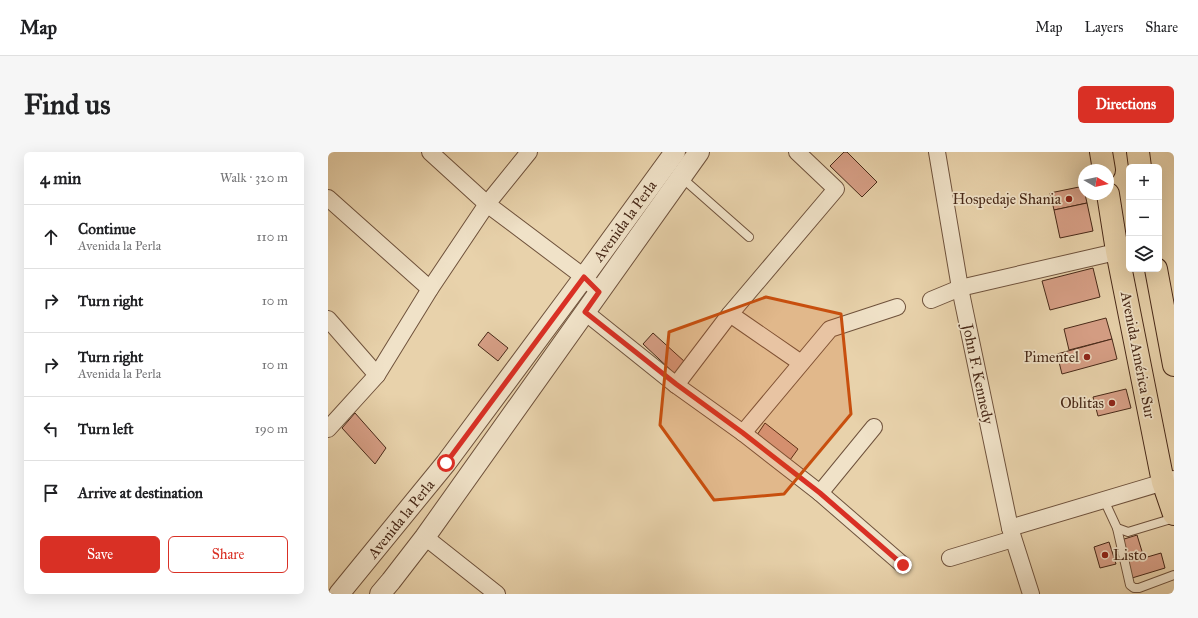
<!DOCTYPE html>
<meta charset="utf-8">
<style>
:root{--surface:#fff;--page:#f6f6f6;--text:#202124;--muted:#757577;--line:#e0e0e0;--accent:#d93025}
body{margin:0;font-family:"IM FELL Great Primer",serif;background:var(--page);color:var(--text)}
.controls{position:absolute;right:12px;top:12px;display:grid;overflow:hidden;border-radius:6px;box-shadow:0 4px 16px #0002}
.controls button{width:36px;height:36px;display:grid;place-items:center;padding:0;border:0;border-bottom:1px solid var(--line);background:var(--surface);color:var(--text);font:20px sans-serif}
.compass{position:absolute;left:750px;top:12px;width:36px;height:36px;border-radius:50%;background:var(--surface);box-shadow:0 4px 16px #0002;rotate:99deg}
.stop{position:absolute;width:12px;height:12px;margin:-9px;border:3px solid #d93025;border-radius:50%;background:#fff}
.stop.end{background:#d93025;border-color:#fff;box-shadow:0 1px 4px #0008}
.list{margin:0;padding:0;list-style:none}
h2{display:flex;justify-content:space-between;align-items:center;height:52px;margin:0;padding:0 16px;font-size:17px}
h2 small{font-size:13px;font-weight:400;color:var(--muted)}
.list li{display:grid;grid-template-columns:26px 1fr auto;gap:12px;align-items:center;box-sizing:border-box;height:64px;padding:0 16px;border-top:1px solid var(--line)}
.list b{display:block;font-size:15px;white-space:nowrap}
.list p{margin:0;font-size:13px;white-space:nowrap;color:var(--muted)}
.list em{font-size:13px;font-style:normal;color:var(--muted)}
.actions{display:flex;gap:8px;padding:12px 16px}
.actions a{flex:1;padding:9px 0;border:1px solid var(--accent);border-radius:6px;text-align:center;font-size:14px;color:var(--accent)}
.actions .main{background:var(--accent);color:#fff}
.icon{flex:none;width:22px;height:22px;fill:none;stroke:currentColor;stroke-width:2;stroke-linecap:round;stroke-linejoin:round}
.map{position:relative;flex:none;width:846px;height:442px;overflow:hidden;border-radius:6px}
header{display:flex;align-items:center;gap:24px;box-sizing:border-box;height:56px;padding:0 20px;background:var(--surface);border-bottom:1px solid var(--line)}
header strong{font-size:19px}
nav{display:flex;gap:22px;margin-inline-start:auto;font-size:14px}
.intro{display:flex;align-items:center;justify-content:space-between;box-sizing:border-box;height:96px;padding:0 24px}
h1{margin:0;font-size:28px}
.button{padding:10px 18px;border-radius:6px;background:var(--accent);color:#fff;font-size:14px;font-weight:700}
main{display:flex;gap:24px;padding:0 24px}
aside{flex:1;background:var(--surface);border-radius:6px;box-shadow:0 4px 16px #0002}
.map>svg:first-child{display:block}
</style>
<header>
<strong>Map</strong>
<nav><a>Map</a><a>Layers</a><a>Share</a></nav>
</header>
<div class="intro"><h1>Find us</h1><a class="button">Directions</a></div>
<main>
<aside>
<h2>4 min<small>Walk · 320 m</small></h2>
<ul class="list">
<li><svg class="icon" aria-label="ahead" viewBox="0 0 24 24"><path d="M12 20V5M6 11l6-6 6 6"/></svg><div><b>Continue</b><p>Avenida la Perla</p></div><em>110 m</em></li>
<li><svg class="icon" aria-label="right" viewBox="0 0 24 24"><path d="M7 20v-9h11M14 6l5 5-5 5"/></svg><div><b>Turn right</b></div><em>10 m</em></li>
<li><svg class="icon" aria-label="right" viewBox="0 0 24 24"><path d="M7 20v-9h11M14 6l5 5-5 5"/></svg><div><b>Turn right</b><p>Avenida la Perla</p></div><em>10 m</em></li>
<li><svg class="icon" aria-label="left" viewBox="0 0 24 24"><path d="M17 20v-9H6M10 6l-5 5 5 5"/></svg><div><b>Turn left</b></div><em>190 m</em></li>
<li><svg class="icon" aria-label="arrive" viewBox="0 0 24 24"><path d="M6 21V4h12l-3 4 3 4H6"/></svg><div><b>Arrive at destination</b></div></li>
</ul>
<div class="actions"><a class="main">Save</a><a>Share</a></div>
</aside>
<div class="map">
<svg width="846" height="442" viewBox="0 0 846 442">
<rect width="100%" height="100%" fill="#e8d2ab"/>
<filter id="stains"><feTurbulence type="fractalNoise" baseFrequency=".005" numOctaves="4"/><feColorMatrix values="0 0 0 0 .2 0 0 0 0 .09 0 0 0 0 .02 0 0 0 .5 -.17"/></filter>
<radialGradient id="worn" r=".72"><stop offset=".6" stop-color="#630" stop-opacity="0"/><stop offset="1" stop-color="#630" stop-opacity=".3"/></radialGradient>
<g fill="#d79f86" stroke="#472817">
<polygon points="516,0 519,0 549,30 534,45 502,14"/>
<polygon points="756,34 756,42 757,42 759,51 726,58 722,41"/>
<polygon points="759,51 765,79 732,86 726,58"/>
<polygon points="765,116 772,145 722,158 714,129"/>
<polygon points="778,166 784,187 741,198 736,177"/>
<polygon points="160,180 180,196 170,209 150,193"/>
<polygon points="325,181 357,210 347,222 315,192"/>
<polygon points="784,187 789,207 734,222 729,202"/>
<polygon points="798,237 803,256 770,264 765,245"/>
<polygon points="27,261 58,296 47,312 14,276"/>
<polygon points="437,271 470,297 462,308 429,283"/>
<polygon points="809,383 816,406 833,401 837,416 804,426 793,388"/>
<polygon points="781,390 788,412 772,416 766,395"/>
</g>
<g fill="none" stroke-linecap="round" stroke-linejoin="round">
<defs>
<g id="service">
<polyline points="353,25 421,85"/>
<polyline points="776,348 789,376 800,380 846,366"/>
<polyline points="789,376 802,433 806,436 811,436 846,423"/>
</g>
<g id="minor">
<polyline points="102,0 159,52 256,125 264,133"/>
<polyline points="609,0 632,136 682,376 703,442"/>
<polyline points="0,46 102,137"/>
<polyline points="603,148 632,136 801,97"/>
<polyline points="257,160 348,233 415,281 492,341 575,413"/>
<polyline points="402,162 473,211"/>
<polyline points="0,167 49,223"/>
<polyline points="348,233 402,162 508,37 469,0"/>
<polyline points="0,277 49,223 102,137 159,52 201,0"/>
<polyline points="415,281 502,177 569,155"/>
<polyline points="492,341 546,275"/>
<polyline points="682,376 846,327"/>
<polyline points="97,385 169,442"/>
<polyline points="622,406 685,387"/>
</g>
<g id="tertiary">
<polyline points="11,442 118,311 256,125 347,0"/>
<polyline points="52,442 63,429 97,385 371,0"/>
</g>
<g id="primary">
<polyline points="773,0 776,18"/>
<polyline points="810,0 812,15"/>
<polyline points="780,42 789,99 835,330 846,362"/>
<polyline points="828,117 846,213"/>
</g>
</defs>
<use href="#service" stroke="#6f523c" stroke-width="10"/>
<use href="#minor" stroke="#6f523c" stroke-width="18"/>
<use href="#tertiary" stroke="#6f523c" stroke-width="22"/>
<use href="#primary" stroke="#472817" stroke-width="24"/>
<use href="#service" stroke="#f0e2c8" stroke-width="8"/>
<use href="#minor" stroke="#f0e2c8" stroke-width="16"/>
<use href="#tertiary" stroke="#f0e2c8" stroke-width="20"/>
<use href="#primary" stroke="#e8d2ab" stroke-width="22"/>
</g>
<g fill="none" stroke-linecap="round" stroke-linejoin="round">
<polyline stroke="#d93025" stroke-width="5" points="118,311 256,125 271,140 257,160 348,232 415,281 492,341 575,413"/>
</g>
<path fill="#c84f0e" fill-opacity="0.2" stroke="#c84f0e" stroke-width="3" stroke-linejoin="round" d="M438 145 513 162 523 262 456 342 386 348 332 273 341 180Z"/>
<g fill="#8f2418" stroke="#f0e2c8" stroke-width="1.5">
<circle cx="741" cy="47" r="4"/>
<circle cx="759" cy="205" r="4"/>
<circle cx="784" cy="251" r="4"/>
<circle cx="777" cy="403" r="4"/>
</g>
<g text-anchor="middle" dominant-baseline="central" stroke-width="3.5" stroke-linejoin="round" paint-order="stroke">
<g font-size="15" fill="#472817" stroke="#f0e2c8" text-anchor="end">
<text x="733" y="47">Hospedaje Shania</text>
<text x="751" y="205">Pimentel</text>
<text x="776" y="251">Oblitas</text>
<text x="785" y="403" text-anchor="start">Listo</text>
</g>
<g font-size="15" fill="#472817" stroke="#f0e2c8">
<text transform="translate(297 69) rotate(-54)">Avenida la Perla</text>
<text transform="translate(810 203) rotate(79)">Avenida América Sur</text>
<text transform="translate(650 222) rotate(78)">John F. Kennedy</text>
<text transform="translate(73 367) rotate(-51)">Avenida la Perla</text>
</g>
</g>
<rect width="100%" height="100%" filter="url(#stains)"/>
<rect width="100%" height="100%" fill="url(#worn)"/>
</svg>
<div class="controls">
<button>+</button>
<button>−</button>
<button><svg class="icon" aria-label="layers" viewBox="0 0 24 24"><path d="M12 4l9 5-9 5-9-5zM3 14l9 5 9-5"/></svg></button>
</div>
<svg class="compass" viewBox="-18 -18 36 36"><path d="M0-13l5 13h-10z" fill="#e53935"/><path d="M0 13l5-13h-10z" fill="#757577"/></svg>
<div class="stop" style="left:118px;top:311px"></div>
<div class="stop end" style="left:575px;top:413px"></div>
</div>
</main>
